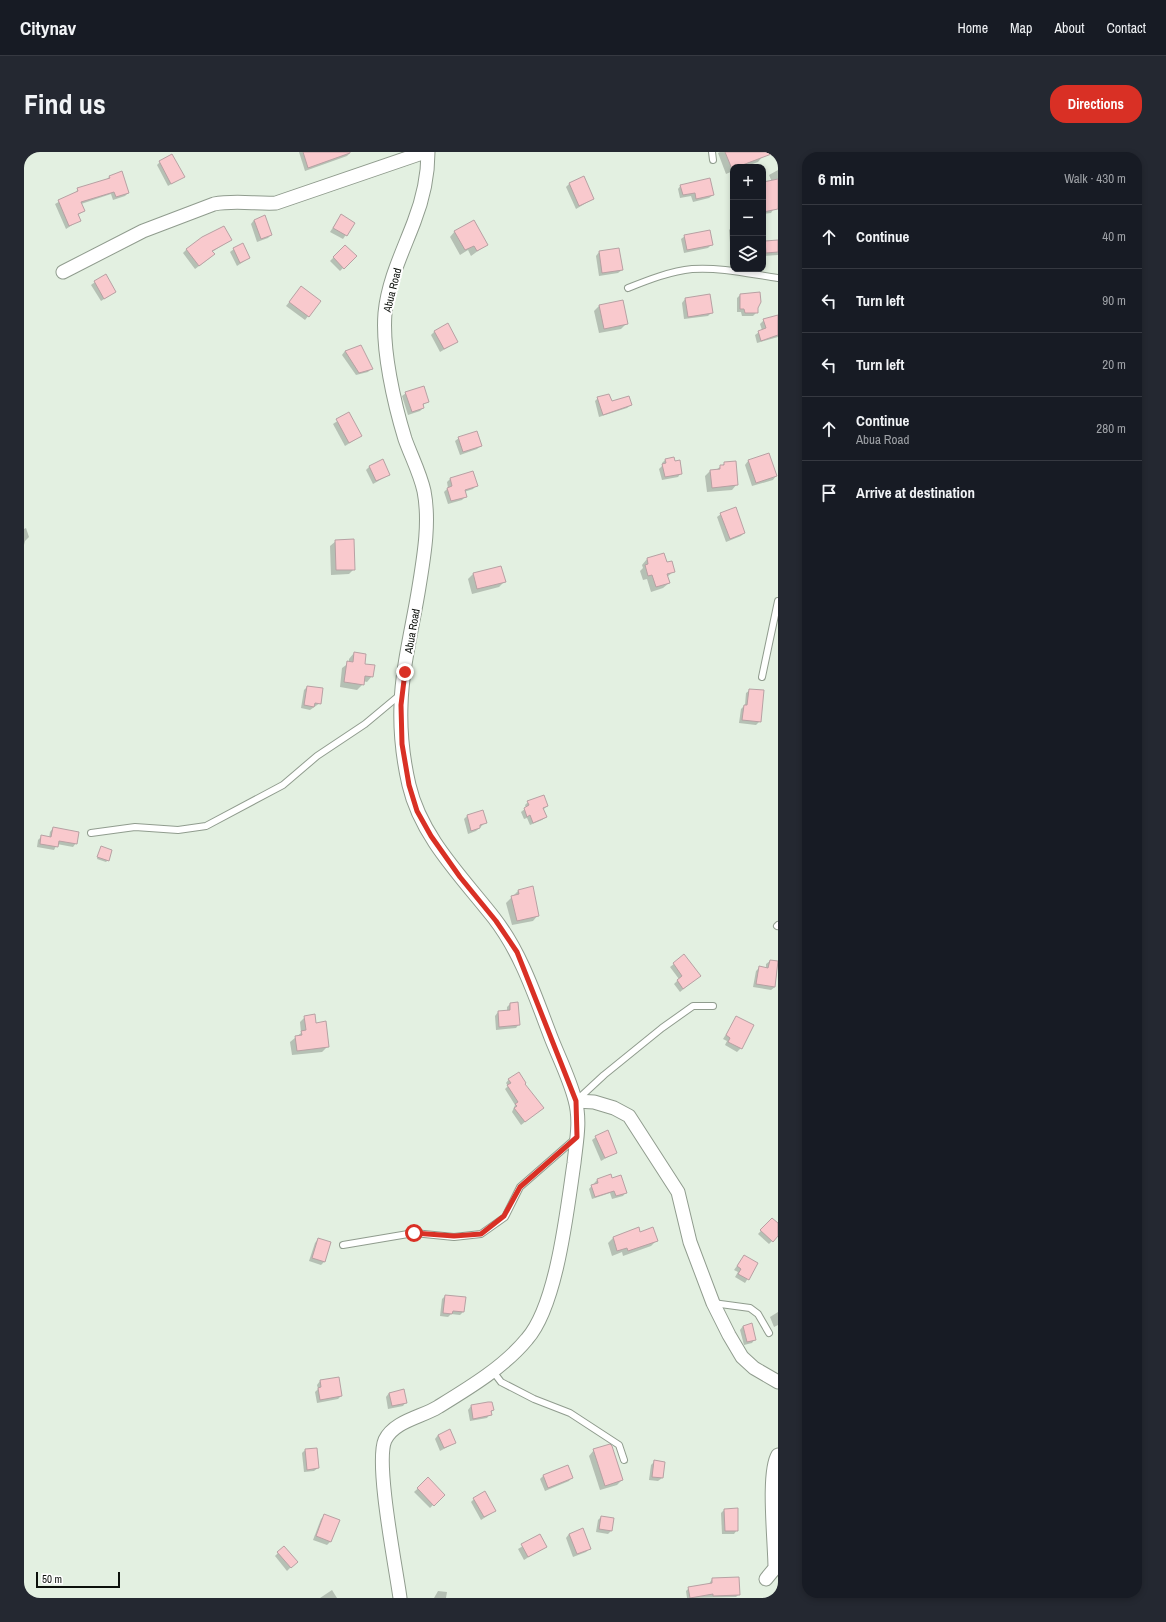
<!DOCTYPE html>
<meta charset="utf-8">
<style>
:root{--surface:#171b24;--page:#242831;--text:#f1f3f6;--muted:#9ea1a6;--line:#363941;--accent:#d93025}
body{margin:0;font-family:"Archivo Narrow",sans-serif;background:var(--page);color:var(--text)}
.controls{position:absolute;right:12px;top:12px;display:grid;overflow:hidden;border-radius:8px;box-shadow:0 2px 6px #0003}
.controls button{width:36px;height:36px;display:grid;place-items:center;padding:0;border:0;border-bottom:1px solid var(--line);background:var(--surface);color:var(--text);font:20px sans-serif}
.scale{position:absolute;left:12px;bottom:10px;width:84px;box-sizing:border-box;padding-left:4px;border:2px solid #0c100b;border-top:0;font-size:11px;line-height:14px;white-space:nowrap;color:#0c100b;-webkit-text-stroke:3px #fff;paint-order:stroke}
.stop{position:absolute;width:12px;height:12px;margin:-9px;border:3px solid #d93025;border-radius:50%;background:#fff}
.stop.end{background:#d93025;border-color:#fff;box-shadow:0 1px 4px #0008}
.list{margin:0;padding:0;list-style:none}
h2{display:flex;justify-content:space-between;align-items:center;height:52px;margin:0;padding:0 16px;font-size:17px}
h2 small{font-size:13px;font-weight:400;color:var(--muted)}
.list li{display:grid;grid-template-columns:26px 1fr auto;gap:12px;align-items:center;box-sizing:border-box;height:64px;padding:0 16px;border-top:1px solid var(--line)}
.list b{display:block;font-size:15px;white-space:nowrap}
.list p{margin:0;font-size:13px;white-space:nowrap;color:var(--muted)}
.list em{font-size:13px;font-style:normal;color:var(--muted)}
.icon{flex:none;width:22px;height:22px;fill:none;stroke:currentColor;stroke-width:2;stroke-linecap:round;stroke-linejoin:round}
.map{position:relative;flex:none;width:754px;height:1446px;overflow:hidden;border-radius:16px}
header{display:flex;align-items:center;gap:24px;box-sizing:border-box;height:56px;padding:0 20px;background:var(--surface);border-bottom:1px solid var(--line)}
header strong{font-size:19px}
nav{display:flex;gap:22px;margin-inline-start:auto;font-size:14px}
.intro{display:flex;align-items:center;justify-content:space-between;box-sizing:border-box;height:96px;padding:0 24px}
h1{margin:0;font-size:28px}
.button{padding:10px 18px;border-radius:16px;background:var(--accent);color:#fff;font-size:14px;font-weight:700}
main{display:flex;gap:24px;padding:0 24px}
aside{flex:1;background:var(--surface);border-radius:16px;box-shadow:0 2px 6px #0003}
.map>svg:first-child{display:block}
</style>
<header>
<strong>Citynav</strong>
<nav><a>Home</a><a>Map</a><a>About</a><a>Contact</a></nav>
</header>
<div class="intro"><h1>Find us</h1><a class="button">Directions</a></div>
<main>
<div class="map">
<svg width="754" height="1446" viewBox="0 0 754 1446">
<rect width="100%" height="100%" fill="#e3f0e1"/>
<g fill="#0003">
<polygon points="275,0 326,0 326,1 323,4 281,19"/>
<polygon points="696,0 738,0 739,4 734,10 720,15 709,15 709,19 702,22 694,1"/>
<polygon points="136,10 159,25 144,34 133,13"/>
<polygon points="754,18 754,50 747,61 739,62 739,31 748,30 745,23"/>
<polygon points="85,25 104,41 101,44 89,48 87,42 57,52 60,59 54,63 56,68 42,77 31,52 51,41 54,37 82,28"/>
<polygon points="546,31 569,47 552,57 542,35"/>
<polygon points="657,33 689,43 685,46 669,50 667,44 656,46 654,37"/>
<polygon points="317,63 330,71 319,87 306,80"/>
<polygon points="230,68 247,83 244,86 233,90 227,72"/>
<polygon points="708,75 709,103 707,103 705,78"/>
<polygon points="431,79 462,93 447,104 444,98 436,103 426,85"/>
<polygon points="661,84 688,92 684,96 660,101 657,87"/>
<polygon points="207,88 188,100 186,106 171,117 159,101 163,97"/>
<polygon points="754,89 754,103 739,104 739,93 742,90"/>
<polygon points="321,94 331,104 316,119 306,109"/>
<polygon points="210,97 225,106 213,114 206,100"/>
<polygon points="575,100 598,118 594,121 575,124 572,104"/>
<polygon points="71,130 91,140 77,149 67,133"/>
<polygon points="274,139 296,149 281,168 262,154"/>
<polygon points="735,142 733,160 729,164 718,164 717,160 713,160 713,146 716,143"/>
<polygon points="685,144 688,160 684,164 660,167 658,151 661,147"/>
<polygon points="575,154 603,171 597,177 575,181 570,159"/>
<polygon points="740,168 754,168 754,185 733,191 731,183 738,178 736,172"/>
<polygon points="411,179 433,190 416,200 407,183"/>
<polygon points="336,194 347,217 344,220 332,223 318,203 321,199"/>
<polygon points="382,241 404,249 398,254 399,256 396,259 384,263 378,244"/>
<polygon points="574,246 587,251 607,253 603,256 575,265 571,249"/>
<polygon points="324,262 337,284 321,294 309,272"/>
<polygon points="435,286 457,294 453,297 436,303 431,289"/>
<polygon points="745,302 752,324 749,328 728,334 721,313 724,309"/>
<polygon points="649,307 657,321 654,325 638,328 635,317 638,314 638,311 641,308"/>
<polygon points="701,311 713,332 708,338 683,340 681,324 686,319 692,318"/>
<polygon points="346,314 365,323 349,332 342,318"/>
<polygon points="449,320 453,333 449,337 440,340 442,344 438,348 424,352 420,340 424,336 423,330 426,327"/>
<polygon points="697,362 720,381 717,384 702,390 693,365"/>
<polygon points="2,376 5,385 1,389 0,393 0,377"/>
<polygon points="312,389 330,417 325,422 307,423 306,394"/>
<polygon points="640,402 643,411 650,419 643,425 645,431 639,436 627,440 623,427 619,428 616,419 619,416 618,413 623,407"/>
<polygon points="449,422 480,430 475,435 448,442 444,427"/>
<polygon points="330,501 348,524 343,530 339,529 339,532 333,538 316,535 318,516 325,511 325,507"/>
<polygon points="283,535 296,551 286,558 277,556 280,538"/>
<polygon points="726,538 736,569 732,573 715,571 717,557 721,553 722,541"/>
<polygon points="504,650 523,654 519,658 522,665 518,668 506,673 503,666 500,667 497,660 502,656 501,653"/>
<polygon points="443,664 462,670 452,679 444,682 440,667"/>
<polygon points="29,676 52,691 49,695 33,692 30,698 13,695 14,688 18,684 25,686 26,680"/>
<polygon points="77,696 84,708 82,710 73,707"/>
<polygon points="495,738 514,763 509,769 488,773 482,751"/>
<polygon points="660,804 675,824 656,840 650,832 655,827 646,815"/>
<polygon points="746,809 754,810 751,835 747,838 729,835 732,819 735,816 742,817 742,812"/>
<polygon points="486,852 495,872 492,876 472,878 471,864 474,860 483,860 483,855"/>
<polygon points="281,865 291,872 304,894 298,900 268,903 266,890 277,881 276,870"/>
<polygon points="713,865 717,896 713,900 701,893 703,889 699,887"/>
<polygon points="485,927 500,932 515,959 497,973 488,960 491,953 481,937 484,934 482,931"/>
<polygon points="572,985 592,1000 577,1009 568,988"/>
<polygon points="586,1024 588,1028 602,1040 599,1044 588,1047 586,1041 568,1047 565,1037 573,1028"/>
<polygon points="748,1067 754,1073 754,1083 745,1092 734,1082"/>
<polygon points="614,1076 615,1081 633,1088 627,1094 599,1104 598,1100 588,1104 584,1091 589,1086"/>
<polygon points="294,1087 300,1110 297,1113 285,1109 291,1091"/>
<polygon points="720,1104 733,1112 721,1131 711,1125 714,1120 710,1118"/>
<polygon points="421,1144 439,1160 436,1163 427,1162 424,1165 416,1164 418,1147"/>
<polygon points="754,1160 754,1173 750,1175 746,1165"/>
<polygon points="719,1174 731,1187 728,1191 720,1193 716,1178"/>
<polygon points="314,1226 317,1244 314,1247 293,1251 291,1240 294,1237 293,1233 296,1229"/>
<polygon points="365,1241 382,1250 379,1254 364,1257 362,1245"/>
<polygon points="447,1254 469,1258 463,1266 446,1269 444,1258"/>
<polygon points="414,1283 431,1291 416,1299 411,1287"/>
<polygon points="281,1298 294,1316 290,1319 280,1320 278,1301"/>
<polygon points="570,1298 598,1328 593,1333 576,1338 565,1304"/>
<polygon points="631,1309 639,1310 638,1326 634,1329 625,1328 627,1313"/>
<polygon points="519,1324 548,1325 545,1329 521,1339 516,1327"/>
<polygon points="404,1327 419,1343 406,1356 390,1340"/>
<polygon points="450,1347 471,1359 457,1368 447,1350"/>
<polygon points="700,1358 713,1378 710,1382 698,1382 697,1361"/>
<polygon points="301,1363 306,1390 303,1393 289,1388 297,1367"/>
<polygon points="577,1365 587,1379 584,1382 572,1380 574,1368"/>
<polygon points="545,1382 566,1396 562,1400 549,1405 542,1386"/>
<polygon points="516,1384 522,1394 500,1408 494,1397"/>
<polygon points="254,1401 269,1413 263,1419 251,1404"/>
<polygon points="688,1427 715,1442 712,1445 663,1446 662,1439 665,1436 685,1432"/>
<polygon points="308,1438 313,1446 296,1446"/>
<polygon points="414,1439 423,1440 422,1446 410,1446"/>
</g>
<g fill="#f9c9cd" stroke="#b7a1a3">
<polygon points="279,0 326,0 326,1 284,16"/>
<polygon points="701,0 750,0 750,1 708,17"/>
<polygon points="148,2 161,25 147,32 135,9"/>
<polygon points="98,19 105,41 92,45 90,40 57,50 61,59 54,62 57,69 45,74 34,48 54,39 53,36 86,26 85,24"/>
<polygon points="560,24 570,47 555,54 545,31"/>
<polygon points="686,26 690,43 672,47 671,41 659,43 656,33"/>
<polygon points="754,27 754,57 739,60 739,30"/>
<polygon points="317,62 331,71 323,84 309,76"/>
<polygon points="241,63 248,83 237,87 230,68"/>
<polygon points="450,68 464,93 453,99 450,94 441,98 430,79"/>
<polygon points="200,74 208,88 188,99 191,102 175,114 162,97 178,85"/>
<polygon points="686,78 689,93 663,98 660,83"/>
<polygon points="754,88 754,100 742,101 741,89"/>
<polygon points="219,91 226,106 216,111 209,96"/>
<polygon points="321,93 333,104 320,117 309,105"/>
<polygon points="595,96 599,118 578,121 575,99"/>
<polygon points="82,122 92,140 80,147 70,129"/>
<polygon points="277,134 297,149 285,165 265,150"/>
<polygon points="736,140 737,150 734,156 734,161 721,161 720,157 716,157 716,142"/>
<polygon points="686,142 689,161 664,165 661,146"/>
<polygon points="599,148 604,172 580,177 575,153"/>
<polygon points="754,163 754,183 737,189 734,179 742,176 739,167"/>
<polygon points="424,171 434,190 420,197 410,179"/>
<polygon points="337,193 349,217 335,221 321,199"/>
<polygon points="400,234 405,250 399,252 400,256 388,260 381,240"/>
<polygon points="585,242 588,249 605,244 608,253 579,263 573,245"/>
<polygon points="325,260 338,284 325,291 312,267"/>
<polygon points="453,279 458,294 439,300 434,285"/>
<polygon points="745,301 753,324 732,331 724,308"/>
<polygon points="650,305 651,309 656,308 658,322 641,325 638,312 642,311 641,307"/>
<polygon points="359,307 366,323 352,329 345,314"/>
<polygon points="712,309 714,333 688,336 686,318 696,317 696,313 700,313 700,310"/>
<polygon points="449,319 454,334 441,338 443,345 427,349 423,336 428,334 426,326"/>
<polygon points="712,355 721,381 706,387 696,361"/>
<polygon points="330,387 331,418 312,418 311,388"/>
<polygon points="640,401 643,410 648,409 651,420 643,422 646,431 632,435 628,423 624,424 621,413 624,412 623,406"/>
<polygon points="477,414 482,430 453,437 449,421"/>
<polygon points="330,500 342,502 341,512 351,513 349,525 341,524 340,533 320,530 323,509 329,510"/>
<polygon points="283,534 299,536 297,552 291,551 290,555 280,553"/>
<polygon points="725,537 740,538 737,570 718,568 720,553 723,553"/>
<polygon points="520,643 524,654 519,656 523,665 509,671 506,663 503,665 500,656 505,653 503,649"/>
<polygon points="459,658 463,671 456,673 456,676 447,679 443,663"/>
<polygon points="29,675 55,680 53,692 35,689 34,695 16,692 17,683 27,685"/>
<polygon points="77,694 88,698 85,709 73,705"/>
<polygon points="509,734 515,764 493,769 487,744 495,742 494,738"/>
<polygon points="660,802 677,824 659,837 653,828 658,824 649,811"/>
<polygon points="746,808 754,809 751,835 732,832 735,814 744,816"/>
<polygon points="494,850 496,873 475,875 474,859 486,858 486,851"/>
<polygon points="291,862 292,871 302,869 305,895 273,899 271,884 278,883 277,879 282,878 280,864"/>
<polygon points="712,864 730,873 718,897 704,890 706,886 702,883"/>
<polygon points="495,920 502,931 501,932 520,956 501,970 490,956 493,954 491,952 494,950 483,933 487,931 484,927"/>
<polygon points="584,978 593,1001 581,1006 571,984"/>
<polygon points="587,1022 588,1026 597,1023 603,1041 592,1044 590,1039 571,1045 567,1033 574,1031 573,1027"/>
<polygon points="748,1066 754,1071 754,1084 749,1090 736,1078"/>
<polygon points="615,1075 616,1080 629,1075 634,1089 604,1099 603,1096 593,1099 589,1085"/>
<polygon points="294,1086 307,1090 301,1110 288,1106"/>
<polygon points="720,1103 734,1111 725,1128 714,1122 717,1117 713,1114"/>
<polygon points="421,1143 442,1145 440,1160 429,1159 428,1162 419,1161"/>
<polygon points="728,1171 732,1188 723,1190 719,1174"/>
<polygon points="315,1225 318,1244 296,1248 294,1236 297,1235 296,1228"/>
<polygon points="380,1237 383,1251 368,1254 365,1241"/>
<polygon points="464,1250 468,1250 470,1258 467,1259 468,1263 449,1267 447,1253"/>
<polygon points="426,1277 432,1291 420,1296 414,1283"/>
<polygon points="586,1292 588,1294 599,1328 581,1334 569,1297"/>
<polygon points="293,1296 295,1316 283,1318 281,1297"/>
<polygon points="630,1308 641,1310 639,1326 628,1325"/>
<polygon points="544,1313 549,1326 524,1336 519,1323"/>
<polygon points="404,1325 421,1343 410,1354 393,1336"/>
<polygon points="461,1339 472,1359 460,1365 449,1346"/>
<polygon points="714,1356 714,1379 701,1379 700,1357"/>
<polygon points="300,1362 316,1368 307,1390 292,1384"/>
<polygon points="577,1364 590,1366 588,1379 575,1377"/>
<polygon points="559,1376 567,1397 553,1402 545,1382"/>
<polygon points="516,1382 523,1395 504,1405 497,1392"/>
<polygon points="260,1394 274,1410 267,1416 253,1400"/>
<polygon points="715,1425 716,1443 689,1444 689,1442 666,1446 664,1435 688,1431 688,1426"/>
</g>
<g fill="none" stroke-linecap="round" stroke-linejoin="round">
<defs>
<g id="lane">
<polyline points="688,0 689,8"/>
<path d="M604 136C624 128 647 119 668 117 697 115 726 122 754 126"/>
<polyline points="738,525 754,449"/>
<polyline points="67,681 111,675 154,678 182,674 259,633 293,604 341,572 377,542"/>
<polyline points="753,774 754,773"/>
<polyline points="553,948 580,923 638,876 669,854 689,854"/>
<polyline points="319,1093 390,1081 430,1085 457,1082 481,1065 496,1035 552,986"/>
<polyline points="689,1151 726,1156 734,1162 745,1181"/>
<polyline points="468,1218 477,1230 510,1247 546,1261 595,1293 600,1308"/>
</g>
<g id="street">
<path d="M39 120 119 79 190 52C211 48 231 52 252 51L401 0"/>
<polyline points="552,949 570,950 590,956 605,964 654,1040 666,1090 689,1151 705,1183 718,1205 730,1216 754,1230"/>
<path d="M742 1427 751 1416C751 1391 743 1321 754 1303"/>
<path d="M376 1446C372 1416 351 1311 361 1288 370 1269 398 1265 414 1255 445 1236 480 1215 503 1187 533 1153 543 1058 550 1011 552 991 557 969 551 948 546 928 536 908 528 888 512 847 498 802 470 766 438 725 397 685 385 633 379 607 376 579 377 553 378 515 389 473 395 435 400 404 406 370 400 339 396 321 387 304 381 287 370 251 358 198 361 161 364 129 379 99 390 70 399 47 404 25 404 0"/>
</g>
</defs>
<use href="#lane" stroke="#909c8e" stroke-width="8"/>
<use href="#street" stroke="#909c8e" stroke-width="15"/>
<use href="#lane" stroke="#fff" stroke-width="6"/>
<use href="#street" stroke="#fff" stroke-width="13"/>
</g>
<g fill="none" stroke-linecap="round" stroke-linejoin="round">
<polyline stroke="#d93025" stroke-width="5" points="381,520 377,553 378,592 385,633 393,659 407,684 436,725 472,769 493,800 552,949 553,985 496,1035 480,1064 457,1082 430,1084 390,1081"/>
</g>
<g text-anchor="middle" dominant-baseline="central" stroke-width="4" stroke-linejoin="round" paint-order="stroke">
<g font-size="11" fill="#0c100b" stroke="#fff">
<text transform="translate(368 138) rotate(-76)">Abua Road</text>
<text transform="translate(388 479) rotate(-80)">Abua Road</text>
</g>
</g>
</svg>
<div class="controls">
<button>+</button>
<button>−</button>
<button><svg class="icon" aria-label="layers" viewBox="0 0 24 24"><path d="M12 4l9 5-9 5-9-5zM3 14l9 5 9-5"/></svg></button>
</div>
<div class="scale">50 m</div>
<div class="stop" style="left:390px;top:1081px"></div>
<div class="stop end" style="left:381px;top:520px"></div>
</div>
<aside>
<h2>6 min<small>Walk · 430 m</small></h2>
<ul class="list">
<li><svg class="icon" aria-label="ahead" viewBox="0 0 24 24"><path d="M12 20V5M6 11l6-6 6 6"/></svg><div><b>Continue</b></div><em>40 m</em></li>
<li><svg class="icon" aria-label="left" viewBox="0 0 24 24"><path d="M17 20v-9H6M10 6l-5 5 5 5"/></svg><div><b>Turn left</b></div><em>90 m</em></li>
<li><svg class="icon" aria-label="left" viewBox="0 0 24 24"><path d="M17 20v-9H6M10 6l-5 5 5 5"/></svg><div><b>Turn left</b></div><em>20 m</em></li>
<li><svg class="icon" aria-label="ahead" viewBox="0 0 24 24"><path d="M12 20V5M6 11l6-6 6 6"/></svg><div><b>Continue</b><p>Abua Road</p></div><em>280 m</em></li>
<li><svg class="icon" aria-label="arrive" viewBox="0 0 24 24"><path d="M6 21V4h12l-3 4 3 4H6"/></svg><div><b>Arrive at destination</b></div></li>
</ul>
</aside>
</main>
